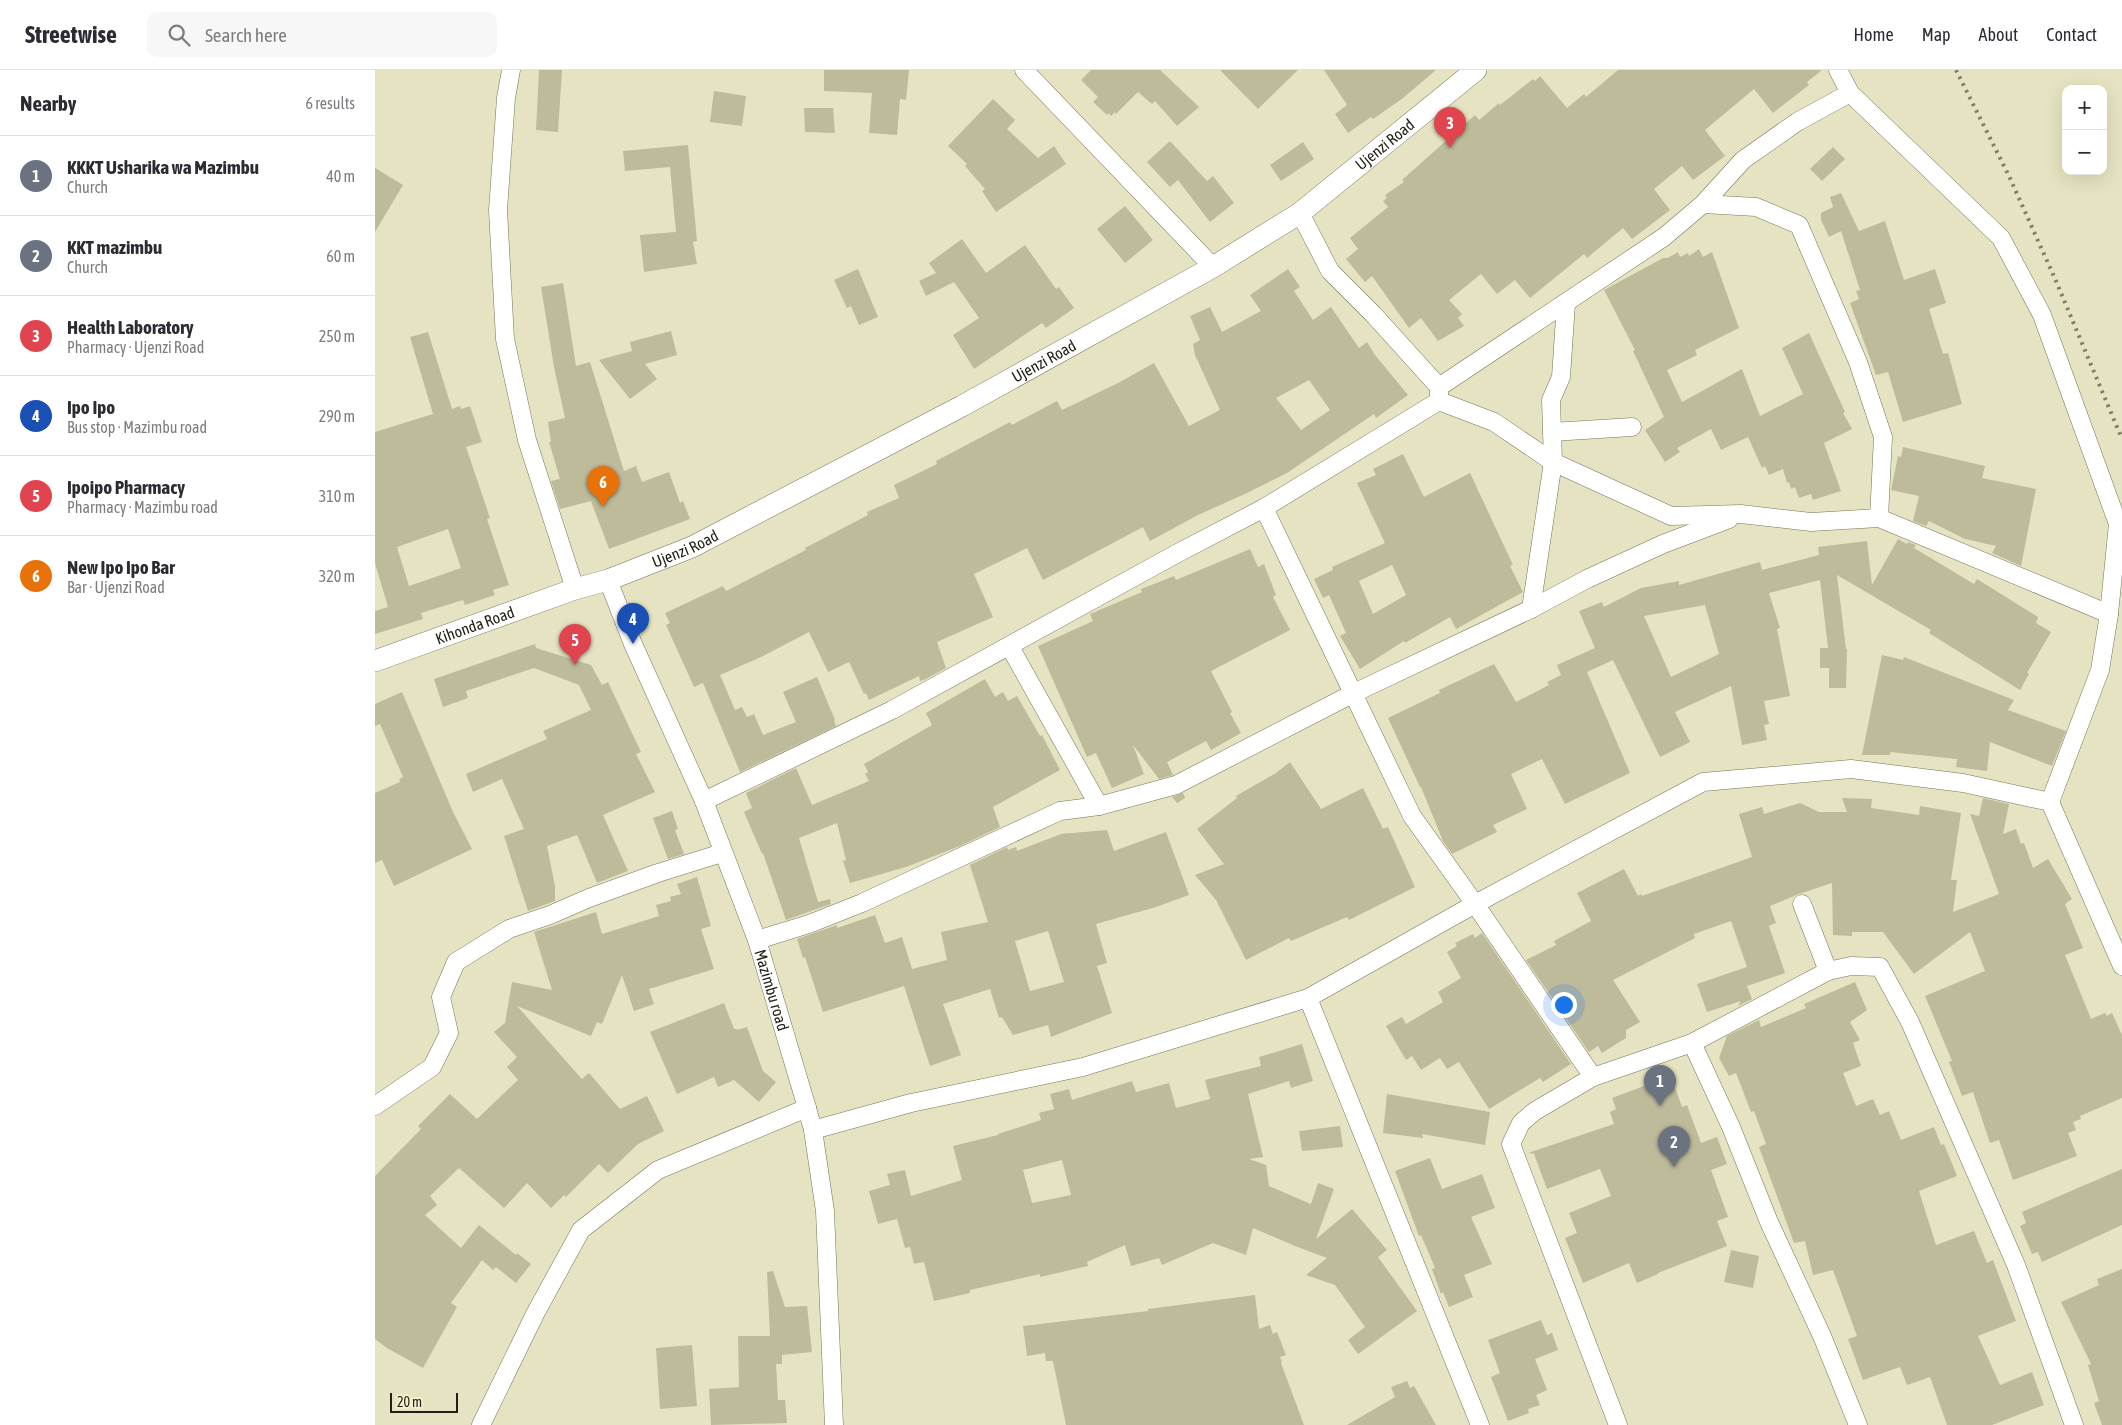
<!DOCTYPE html>
<meta charset="utf-8">
<style>
:root{--surface:#fff;--page:#f7f7f7;--text:#2b2b33;--muted:#7c7c81;--line:#e1e1e2;--accent:#766ae5}
body{margin:0;font-family:"Asap Condensed",sans-serif;background:var(--page);color:var(--text)}
.controls{position:absolute;right:15px;top:15px;display:grid;overflow:hidden;border-radius:10px;box-shadow:0 5px 20px #0002}
.controls button{width:45px;height:45px;display:grid;place-items:center;padding:0;border:0;border-bottom:1px solid var(--line);background:var(--surface);color:var(--text);font:25px sans-serif}
.scale{position:absolute;left:15px;bottom:12px;width:68px;box-sizing:border-box;padding-left:5px;border:2px solid #201f13;border-top:0;font-size:14px;line-height:18px;white-space:nowrap;color:#201f13;-webkit-text-stroke:4px #f2f0ce;paint-order:stroke}
.you{position:absolute;left:1188px;top:934px;width:18px;height:18px;margin:-12px;border:4px solid #fff;border-radius:50%;background:#1a73e8;box-shadow:0 0 0 8px #1a73e833}
.badge{display:grid;place-items:center;width:32px;height:32px;border-radius:50%;background:var(--accent);color:#fff;font-size:16px;font-weight:700}
.pin{position:absolute;translate:-50% -41px;filter:drop-shadow(0 1px 2px #0008)}
.pin::after{content:'';position:absolute;top:26px;width:18px;height:15px;background:inherit;clip-path:polygon(0 0,100% 0,50% 100%)}
.list{margin:0;padding:0;list-style:none}
h2{display:flex;justify-content:space-between;align-items:center;height:65px;margin:0;padding:0 20px;font-size:21px}
h2 small{font-size:16px;font-weight:400;color:var(--muted)}
.list li{display:grid;grid-template-columns:32px 1fr auto;gap:15px;align-items:center;box-sizing:border-box;height:80px;padding:0 20px;border-top:1px solid var(--line)}
.list b{display:block;font-size:19px;white-space:nowrap}
.list p{margin:0;font-size:16px;white-space:nowrap;color:var(--muted)}
.list em{font-size:16px;font-style:normal;color:var(--muted)}
.icon{flex:none;width:28px;height:28px;fill:none;stroke:currentColor;stroke-width:2;stroke-linecap:round;stroke-linejoin:round}
.map{position:relative;flex:none;width:1747px;height:1355px;overflow:hidden}
header{display:flex;align-items:center;gap:30px;box-sizing:border-box;height:70px;padding:0 25px;background:var(--surface);border-bottom:1px solid var(--line)}
header strong{font-size:24px}
nav{display:flex;gap:28px;margin-inline-start:auto;font-size:18px}
.search{width:350px;height:45px;background:var(--page);display:flex;align-items:center;gap:12px;box-sizing:border-box;padding:0 18px;border-radius:10px;color:var(--muted);font-size:19px}
main{display:flex}
aside{flex:1;background:var(--surface)}
.map>svg:first-child{display:block}
</style>
<header>
<strong>Streetwise</strong>
<div class="search"><svg class="icon" aria-label="search" viewBox="0 0 24 24"><circle cx="10" cy="10" r="6"/><path d="M15 15l6 6"/></svg>Search here</div>
<nav><a>Home</a><a>Map</a><a>About</a><a>Contact</a></nav>
</header>
<main>
<aside>
<h2>Nearby<small>6 results</small></h2>
<ul class="list">
<li><span class="badge" style="background:#6b7280">1</span><div><b>KKKT Usharika wa Mazimbu</b><p>Church</p></div><em>40 m</em></li>
<li><span class="badge" style="background:#6b7280">2</span><div><b>KKT mazimbu</b><p>Church</p></div><em>60 m</em></li>
<li><span class="badge" style="background:#e0444e">3</span><div><b>Health Laboratory</b><p>Pharmacy · Ujenzi Road</p></div><em>250 m</em></li>
<li><span class="badge" style="background:#1a4fb4">4</span><div><b>Ipo Ipo</b><p>Bus stop · Mazimbu road</p></div><em>290 m</em></li>
<li><span class="badge" style="background:#e0444e">5</span><div><b>Ipoipo Pharmacy</b><p>Pharmacy · Mazimbu road</p></div><em>310 m</em></li>
<li><span class="badge" style="background:#e8710a">6</span><div><b>New Ipo Ipo Bar</b><p>Bar · Ujenzi Road</p></div><em>320 m</em></li>
</ul>
</aside>
<div class="map">
<svg width="1747" height="1355" viewBox="0 0 1747 1355">
<rect width="100%" height="100%" fill="#e5e3c1"/>
<g fill="#bebb9b" fill-rule="evenodd">
<polygon points="164,0 187,0 183,62 161,60"/>
<polygon points="449,0 534,0 531,30 525,29 522,65 494,63 497,23 449,21"/>
<polygon points="716,0 785,0 824,37 802,56 780,31 777,34 763,22 741,44 740,42 736,46 734,43 732,45 718,32 723,27 706,10"/>
<polygon points="845,0 923,0 883,39"/>
<polygon points="949,0 1061,0 1028,28 998,49 996,47 973,63 960,44 972,35"/>
<polygon points="1243,0 1447,0 1432,12 1434,15 1398,43 1379,19 1330,60 1350,86 1318,110 1307,96 1279,119 1295,140 1257,169 1248,158 1212,188 1209,184 1155,228 1140,210 1122,224 1106,204 1074,230 1087,244 1083,248 1089,256 1063,271 1046,248 1034,258 997,206 990,212 971,189 983,179 975,168 1013,137 1008,131 1012,128 1010,125 1029,112 1027,110 1100,45 1104,50 1124,33 1125,35 1158,9 1160,11 1165,6 1192,38 1209,24 1211,27"/>
<polygon points="339,21 371,26 367,56 335,52"/>
<polygon points="618,29 640,50 632,59 663,88 679,76 691,94 621,142 607,121 610,119 590,96 592,94 573,76"/>
<polygon points="429,38 458,38 460,63 430,62"/>
<polygon points="795,71 832,111 838,106 859,133 835,152 803,110 795,117 772,92"/>
<polygon points="928,72 939,89 906,111 895,95"/>
<polygon points="313,75 322,171 318,172 322,194 269,202 265,165 301,162 295,97 250,101 248,81"/>
<polygon points="1458,77 1470,89 1447,111 1435,99"/>
<polygon points="0,98 28,115 0,162"/>
<polygon points="1466,123 1484,161 1510,151 1529,210 1560,199 1571,233 1554,239 1568,284 1573,283 1587,334 1528,352 1513,302 1501,305 1475,233 1484,229 1481,221 1485,220 1466,161 1454,167 1446,150 1446,143 1458,137 1455,127"/>
<polygon points="750,136 778,170 750,193 722,159"/>
<polygon points="587,169 611,203 650,175 681,219 684,217 699,238 671,258 667,253 599,299 578,265 604,248 579,212 551,226 544,211 561,203 554,193"/>
<polygon points="1324,179 1328,187 1337,182 1364,258 1320,280 1322,285 1292,300 1307,332 1367,299 1385,346 1428,324 1407,278 1434,263 1470,342 1468,343 1477,359 1449,373 1466,421 1438,430 1436,424 1424,428 1420,417 1416,419 1414,412 1412,413 1408,399 1394,405 1390,396 1387,398 1373,367 1346,380 1336,359 1302,378 1305,382 1290,392 1270,360 1289,347 1258,281 1260,280 1229,220 1288,188 1293,188 1303,182 1305,187 1313,183 1314,186"/>
<polygon points="483,199 503,247 484,255 476,236 472,238 459,210"/>
<path d="M913 199 925 217 919 221 938 250 956 237 984 278 992 272 1000 285 1033 325 1001 348 999 344 912 403 872 423 823 445 775 471 768 457 668 510 652 478 599 504 618 547 562 572 571 598 551 609 545 611 544 606 494 630 491 623 489 624 474 592 453 602 434 562 386 587 345 605 360 640 367 637 372 647 379 644 388 665 421 652 408 622 442 607 460 650 459 651 461 656 365 702 328 613 319 617 291 555 295 553 290 543 348 516 351 521 431 480 430 478 493 445 492 442 524 428 519 415 562 394 561 391 635 352 637 355 682 331 687 340 743 313 779 293 814 356 845 340 820 285 818 274 825 270 815 246 835 237 847 262 886 241 875 225ZM934 310 955 340 926 360 901 328Z"/>
<polygon points="188,213 201,296 215,292 249,401 261,396 267,412 294,402 305,433 308,431 315,449 234,479 216,431 185,439 176,411 185,409 174,372 176,372 173,352 190,348 179,297 166,217"/>
<polygon points="296,261 302,285 270,294 282,309 255,329 224,290 257,281 255,272"/>
<path d="M53 262 77 339 85 336 86 339 95 336 107 372 91 377 115 448 112 449 134 515 118 520 120 525 90 535 88 530 46 543 48 549 0 564V541L13 537 0 493V362L58 344 35 267ZM73 459 86 498 34 516 22 477Z"/>
<polygon points="1528,377 1610,396 1607,408 1661,419 1646,496 1617,483 1621,476 1590,469 1554,451 1551,456 1538,451 1544,426 1516,420 1523,386 1526,387"/>
<path d="M1028 384 1049 427 1095 403 1138 495 1135 496 1148 522 1081 559 1075 547 1030 573 1029 571 985 599 965 566 971 563 954 525 948 528 939 509 958 500 957 497 1010 473 982 413 1001 405 998 399ZM1017 495 1031 525 998 544 984 511Z"/>
<path d="M1523 469 1532 474 1533 472 1541 475 1539 478 1599 514 1602 509 1663 547 1661 553 1676 562 1652 603 1654 604 1645 620 1554 563 1556 560 1462 505 1471 579H1472L1471 618H1454V598H1445V578H1453L1445 510 1394 523 1405 558 1402 559 1415 626 1389 631 1394 654 1389 655 1392 670 1367 675 1356 616 1300 642 1315 672 1285 687 1238 590 1212 602 1255 703 1190 734 1167 689 1136 704 1152 739 1118 755 1122 762 1077 784 1068 771 1046 717H1045L1013 648 1065 623 1064 620 1119 594 1141 632 1174 615 1172 612 1186 605 1182 595 1220 578 1204 541 1227 532 1229 537 1266 518 1304 511V515L1385 492 1387 500 1444 485 1443 477 1492 471 1497 515ZM1330 535 1344 584 1296 607 1269 546Z"/>
<polygon points="875,479 883,497 889,494 901,525 898,527 915,560 836,601 857,642 855,643 866,663 836,680 831,671 792,692 798,705 784,709 758,675 769,704 737,718 721,683 712,687 663,576 718,551 715,544 767,522 766,519 799,506 801,510"/>
<polygon points="160,574 161,578 216,595 227,615 233,612 266,682 261,684 280,722 228,745 253,801 222,813 202,765 172,776 180,816 180,831 153,841 129,766 149,759 127,709 98,722 91,704 172,669 168,661 216,640 204,615 159,598 91,621 93,628 68,637 59,609"/>
<polygon points="1507,585 1528,590 1529,587 1639,630 1633,640 1691,661 1677,696 1615,672 1612,701 1581,697 1582,689 1515,682 1515,685 1487,685"/>
<polygon points="610,609 620,627 628,622 633,631 642,626 665,666 667,665 685,700 618,737 625,757 585,776 531,797 475,813 468,791 471,790 462,753 424,768 443,832 455,829 456,834 411,850 388,783 387,784 369,742 377,738 371,723 421,698 437,735 494,711 490,704 493,702 489,694 557,655 551,643"/>
<polygon points="27,622 78,742 97,779 19,816 7,790 0,793 0,723 25,712 24,709 28,707 5,654 0,656 0,634"/>
<polygon points="915,692 946,739 988,718 1008,759 1013,757 1040,817 974,850 972,847 916,871 914,868 871,890 841,830 820,805 849,794 822,759 862,728 861,726 901,703"/>
<polygon points="808,723 810,728 802,733 797,727"/>
<polygon points="1467,728 1497,729 1496,738 1544,745 1545,736 1586,743 1576,810 1582,810 1578,842 1624,824 1595,744 1604,746 1608,728 1634,734 1628,764 1641,759 1646,774 1649,773 1658,798 1673,789 1697,829 1690,834 1708,878 1690,885 1716,949 1730,943 1732,946 1737,943 1747,965 1747,1028 1705,1046 1706,1049 1698,1052 1701,1060 1693,1063 1702,1086 1638,1110 1624,1070 1615,1073 1598,1022 1587,1026 1574,992 1577,991 1550,926 1610,901 1595,862 1539,904 1508,862 1477,862 1477,866 1458,865 1457,813 1424,824 1395,836 1401,853 1394,856 1410,903 1372,916 1377,929 1363,936 1366,931 1332,942 1322,914 1372,897 1356,851 1319,864 1320,868 1238,910 1265,952 1251,960 1251,968 1227,983 1223,976 1214,982 1151,890 1181,875 1179,871 1216,851 1202,823 1249,799 1263,826 1266,824 1267,826 1377,787 1364,744 1387,737 1389,744 1425,733 1444,742 1472,742"/>
<polygon points="297,741 303,759 300,760 309,784 293,789 278,748"/>
<path d="M732 760 739 781 791 762 814 825 781 837 721 854 732 893 722 896 737 943 676 967 673 955 638 965 627 947 624 948 615 919 568 934 586 985 555 996 529 916 448 942 430 887 428 888 422 869 462 855V858L500 845 510 873 527 867 537 899 572 890 566 862 613 852 595 795 632 777 633 780 641 777 642 781 686 764ZM673 861 689 912 655 921 640 871Z"/>
<polygon points="322,807 336,856 326,859 339,899 274,919 279,934 259,941 247,905 227,954 222,952 216,966 142,936 207,1009 214,1003 245,1039 272,1026 289,1061 263,1074 233,1103 224,1094 191,1127 189,1125 176,1138 152,1113 129,1138 84,1098 55,1126 62,1135 50,1145 86,1178 104,1155 141,1185 142,1183 156,1194 141,1213 121,1197 118,1200 107,1190 76,1233 82,1237 48,1298 12,1278 0,1269 0,1106 46,1059 43,1056 75,1024 102,1049 143,1010 132,997 142,987 119,962 130,953 137,912 177,920 159,862 221,842 227,864 284,846 281,835 296,831 295,827 306,824 302,814"/>
<polygon points="1107,863 1196,994 1168,1012 1165,1008 1114,1039 1084,992 1072,999 1065,988 1046,1000 1037,986 1031,990 1011,956 1027,947 1031,954 1068,932 1063,922 1086,908 1072,882 1082,876 1080,873 1098,864 1100,868"/>
<polygon points="1480,912 1492,940 1475,952 1485,970 1478,973 1486,996 1468,1003 1481,1036 1498,1029 1505,1045 1514,1041 1526,1070 1559,1057 1566,1075 1569,1074 1582,1106 1544,1121 1561,1175 1599,1161 1612,1193 1618,1190 1641,1251 1603,1266 1625,1315 1657,1302 1669,1335 1617,1355 1572,1355 1555,1307 1532,1315 1525,1297 1488,1310 1473,1269 1482,1266 1458,1200 1438,1205 1430,1171 1419,1173 1384,1077 1391,1074 1379,1041 1376,1042 1361,1003 1354,1006 1344,988 1352,966 1384,950 1386,957 1431,938 1429,934"/>
<polygon points="349,933 359,959 362,959 362,960 372,957 388,1001 401,1012 384,1032 359,1010 343,1017 339,1007 302,1024 275,962"/>
<path d="M927 974 938 1011 916 1018 914 1011 873 1024 888 1087 874 1089 891 1095 894 1116 936 1134 943 1113 959 1119 941 1169 977 1139 1012 1180 1003 1187 1042 1241 983 1284 973 1270 990 1257 960 1215 931 1205 952 1188 920 1176 878 1158 871 1185 838 1173 787 1195 784 1188 756 1196 750 1175 712 1192 713 1196 665 1207V1204L595 1220V1223L559 1231 549 1192 539 1194 535 1177 530 1178 522 1149 503 1154 494 1121 515 1115 512 1104 530 1100 536 1126 587 1110 578 1076 623 1065V1064L666 1050 664 1043 679 1039 675 1024 694 1019 697 1030 757 1011 761 1022 794 1013 801 1038 835 1029 830 1010 886 996 884 987ZM687 1090 696 1125 657 1133 648 1100Z"/>
<polygon points="1293,1007 1294,1010 1297,1009 1307,1037 1312,1035 1326,1073 1342,1067 1352,1094 1336,1100 1353,1147 1342,1151 1352,1176 1283,1203 1283,1204 1262,1213 1254,1193 1208,1213 1190,1168 1202,1163 1194,1143 1236,1126 1225,1099 1172,1119 1159,1084 1161,1084 1153,1083 1239,1054 1235,1042 1241,1039 1237,1028"/>
<polygon points="1012,1024 1115,1042 1110,1075 1047,1064 1048,1068 1008,1063"/>
<polygon points="965,1056 968,1077 927,1081 924,1061"/>
<polygon points="1055,1088 1067,1119 1107,1104 1120,1138 1096,1147 1117,1194 1089,1205 1098,1227 1074,1237 1068,1222 1066,1224 1057,1199 1060,1198 1046,1165 1044,1166 1020,1101"/>
<polygon points="1747,1099 1747,1155 1667,1192 1663,1182 1657,1184 1645,1156 1651,1153 1647,1142"/>
<polygon points="1356,1180 1384,1186 1378,1218 1349,1212"/>
<polygon points="1747,1199 1747,1355 1727,1355 1719,1333 1724,1331 1713,1295 1716,1294 1686,1232 1724,1215 1722,1209"/>
<polygon points="398,1201 410,1237 432,1236 437,1282 407,1285 407,1294 401,1294 403,1330 410,1330 412,1353 336,1355 334,1319 364,1317 363,1266 395,1266 392,1202"/>
<polygon points="880,1225 884,1259 895,1255 898,1264 902,1262 911,1285 905,1287 907,1292 906,1293 929,1355 691,1355 678,1291 671,1291 670,1283 652,1286 648,1256 773,1241 773,1239"/>
<polygon points="1166,1250 1172,1265 1177,1263 1183,1280 1160,1289 1172,1320 1161,1325 1165,1335 1153,1339 1154,1343 1133,1351 1116,1307 1125,1303 1113,1270"/>
<polygon points="317,1275 322,1336 285,1339 281,1278"/>
<polygon points="1032,1311 1035,1318 1039,1316 1061,1355 972,1355 1020,1327 1016,1317"/>
</g>
<g fill="none" stroke-linecap="round" stroke-linejoin="round">
<defs>
<g id="minor">
<polyline points="136,0 131,28 123,140 130,269 152,370 200,519"/>
<polyline points="649,0 838,197"/>
<polyline points="1463,0 1475,23 1626,168 1667,245 1743,454 1734,544 1725,600 1675,732"/>
<polyline points="1328,134 1381,137 1424,155 1483,292 1508,367 1504,448"/>
<polyline points="925,143 955,201 998,244 1064,317"/>
<polyline points="1064,331 1064,317 1289,167 1328,134 1368,90 1422,52 1475,23"/>
<polyline points="1177,362 1257,357"/>
<path id="s1" d="M233 510 258 574 329 731 382 870 432 1038 438 1060 450 1141 459 1355"/>
<polyline points="1156,539 1178,392 1176,330 1186,307 1191,233"/>
<polyline points="635,577 724,736"/>
<polyline points="329,731 517,640 801,484 889,438"/>
<polyline points="1427,834 1453,901"/>
<polyline points="382,870 434,854 487,833 685,741 724,736 801,715 979,623 1156,539 1212,509 1288,474 1354,449"/>
<polyline points="933,928 1105,1355"/>
<polyline points="1317,973 1356,1057 1394,1152 1447,1266 1483,1355"/>
<polyline points="1218,1007 1100,834 1037,746 889,438 1064,331 1119,352 1178,392 1296,446 1366,444 1436,452 1504,448 1734,544"/>
<polyline points="0,1036 57,997 74,963 66,927 81,892 134,859 175,845 214,828 283,803 347,783"/>
<polyline points="438,1060 536,1033 708,997 933,928 1100,834 1328,712 1476,699 1588,713 1675,732 1747,896"/>
<polyline points="106,1355 160,1244 206,1160 283,1100 432,1038"/>
<polyline points="1243,1355 1136,1074 1146,1053 1160,1041 1218,1007 1317,973 1453,901 1476,896 1505,897 1535,952 1641,1195 1699,1355"/>
</g>
<g id="tertiary">
<path id="s2" d="M0 591 200 519 233 510 317 477 587 336 838 197 925 143 1101 0"/>
</g>
</defs>
<use href="#minor" stroke="#777556" stroke-width="19"/>
<use href="#tertiary" stroke="#777556" stroke-width="22"/>
<use href="#minor" stroke="#fff" stroke-width="18"/>
<use href="#tertiary" stroke="#fff" stroke-width="21"/>
<polyline stroke="#7f7d67" stroke-width="4" stroke-dasharray="2.5 5" stroke-linecap="butt" points="1581,0 1634,106 1681,211 1747,369"/>
</g>
<g text-anchor="middle" dominant-baseline="central" stroke-width="4" stroke-linejoin="round" paint-order="stroke">
<g font-size="16" fill="#201f13" stroke="#f2f0ce">
<text stroke="none"><textPath href="#s2" startOffset="1140">Ujenzi Road</textPath></text>
<text stroke="none"><textPath href="#s2" startOffset="735">Ujenzi Road</textPath></text>
<text stroke="none"><textPath href="#s2" startOffset="330">Ujenzi Road</textPath></text>
<text stroke="none"><textPath href="#s2" startOffset="106">Kihonda Road</textPath></text>
<text stroke="none"><textPath href="#s1" startOffset="442">Mazimbu road</textPath></text>
</g>
</g>
</svg>
<div class="controls">
<button>+</button>
<button>−</button>
</div>
<div class="scale">20 m</div>
<div class="you"></div>
<div class="pin badge" style="left:1285px;top:1036px;background:#6b7280">1</div>
<div class="pin badge" style="left:1299px;top:1097px;background:#6b7280">2</div>
<div class="pin badge" style="left:1075px;top:78px;background:#e0444e">3</div>
<div class="pin badge" style="left:258px;top:574px;background:#1a4fb4">4</div>
<div class="pin badge" style="left:200px;top:595px;background:#e0444e">5</div>
<div class="pin badge" style="left:228px;top:437px;background:#e8710a">6</div>
</div>
</main>
